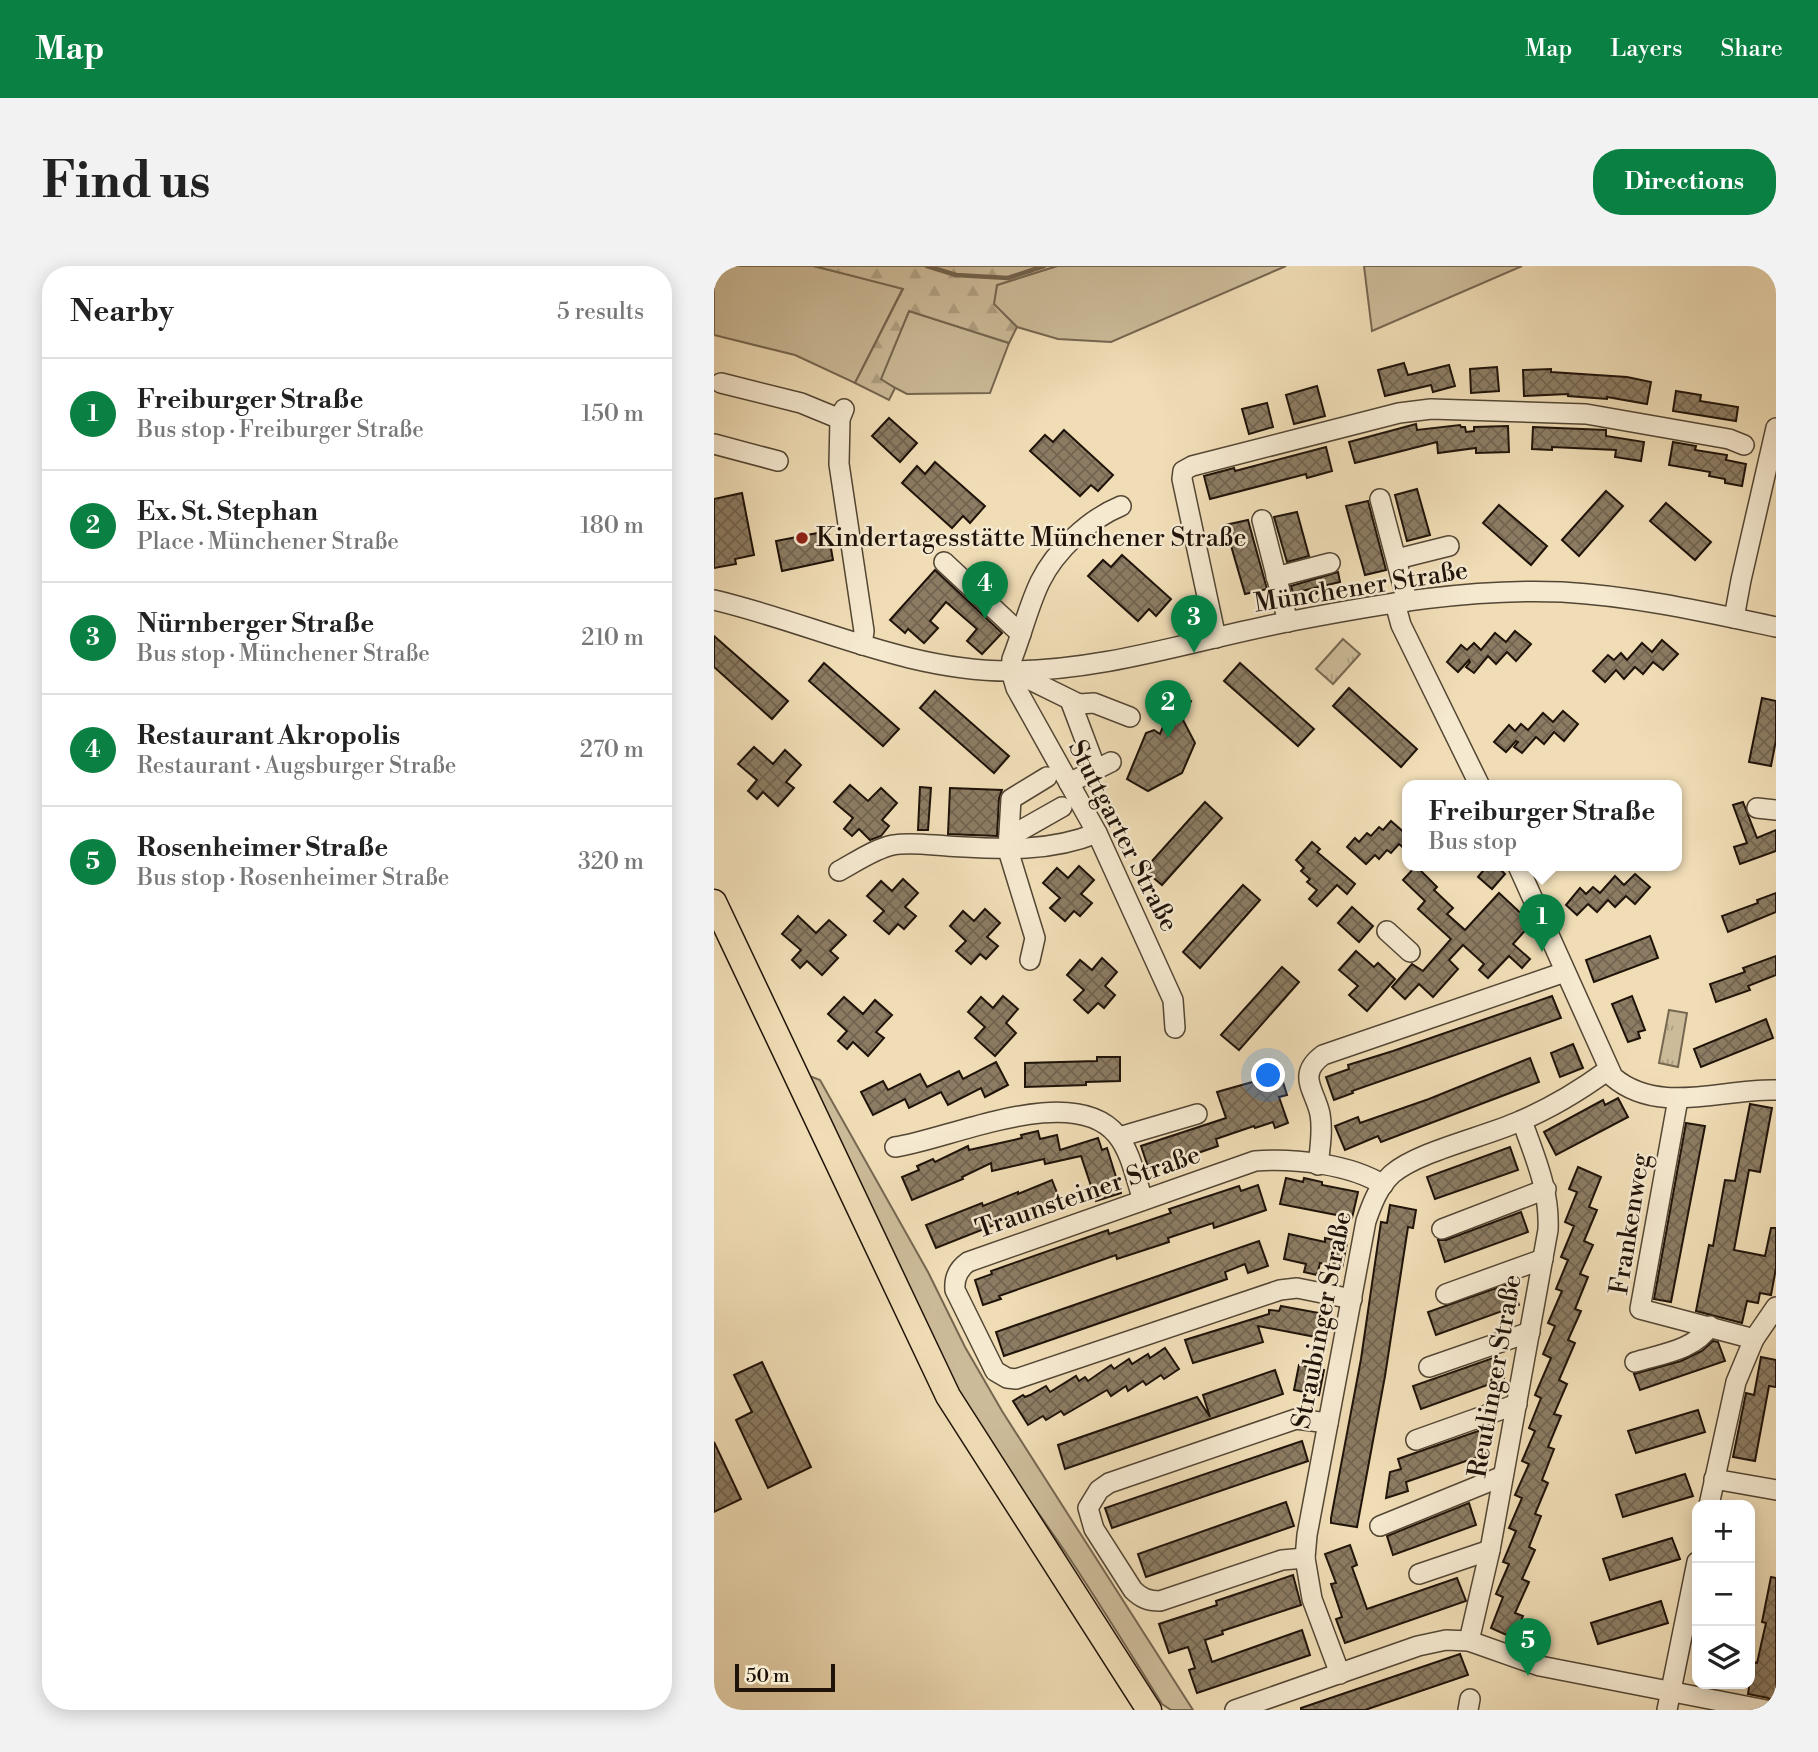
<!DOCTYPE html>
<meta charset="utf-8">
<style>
:root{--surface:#fff;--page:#f2f2f2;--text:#222;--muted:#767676;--line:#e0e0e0;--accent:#0b8043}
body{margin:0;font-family:"Libre Bodoni",serif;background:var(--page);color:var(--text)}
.controls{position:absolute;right:21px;bottom:21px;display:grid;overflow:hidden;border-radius:14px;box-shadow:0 4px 18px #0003}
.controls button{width:63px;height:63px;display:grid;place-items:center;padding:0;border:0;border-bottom:2px solid var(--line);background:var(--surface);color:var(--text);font:35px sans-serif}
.scale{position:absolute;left:21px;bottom:18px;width:100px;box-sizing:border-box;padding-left:7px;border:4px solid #1f1309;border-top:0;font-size:19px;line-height:24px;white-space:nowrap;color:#1f1309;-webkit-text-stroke:5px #f5e9d0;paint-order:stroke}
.you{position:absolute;left:555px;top:810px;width:24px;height:24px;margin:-18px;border:5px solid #fff;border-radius:50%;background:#1a73e8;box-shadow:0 0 0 10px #1a73e833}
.badge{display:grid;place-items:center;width:46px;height:46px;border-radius:50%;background:var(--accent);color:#fff;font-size:23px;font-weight:700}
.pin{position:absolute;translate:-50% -58px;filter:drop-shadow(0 2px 4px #0008)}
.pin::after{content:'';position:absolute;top:37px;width:24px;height:21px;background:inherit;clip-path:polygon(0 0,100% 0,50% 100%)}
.popup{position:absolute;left:688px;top:514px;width:280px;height:91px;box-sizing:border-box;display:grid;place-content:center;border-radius:14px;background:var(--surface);filter:drop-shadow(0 2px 5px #0005);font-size:23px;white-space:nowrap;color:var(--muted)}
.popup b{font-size:26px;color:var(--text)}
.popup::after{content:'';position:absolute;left:50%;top:100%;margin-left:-14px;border:14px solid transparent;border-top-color:var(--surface)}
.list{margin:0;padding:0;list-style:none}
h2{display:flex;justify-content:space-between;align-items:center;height:91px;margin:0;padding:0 28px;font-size:30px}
h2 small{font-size:23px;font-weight:400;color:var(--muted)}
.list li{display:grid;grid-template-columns:46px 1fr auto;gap:21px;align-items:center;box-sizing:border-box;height:112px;padding:0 28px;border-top:2px solid var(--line)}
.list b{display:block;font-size:26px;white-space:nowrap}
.list p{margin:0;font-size:23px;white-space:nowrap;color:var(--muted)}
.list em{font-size:23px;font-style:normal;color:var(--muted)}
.icon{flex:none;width:38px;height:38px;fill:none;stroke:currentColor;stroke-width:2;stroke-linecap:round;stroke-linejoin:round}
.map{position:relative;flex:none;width:1062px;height:1444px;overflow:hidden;border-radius:28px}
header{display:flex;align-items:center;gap:42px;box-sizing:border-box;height:98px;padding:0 35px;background:var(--accent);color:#fff}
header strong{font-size:33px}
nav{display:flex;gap:38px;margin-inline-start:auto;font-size:24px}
.intro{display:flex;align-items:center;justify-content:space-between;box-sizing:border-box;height:168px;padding:0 42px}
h1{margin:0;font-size:49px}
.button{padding:18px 32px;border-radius:28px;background:var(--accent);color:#fff;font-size:24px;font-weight:700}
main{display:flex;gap:42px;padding:0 42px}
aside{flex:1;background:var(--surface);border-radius:28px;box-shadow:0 4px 18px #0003}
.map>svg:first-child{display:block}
</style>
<header>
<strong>Map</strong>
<nav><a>Map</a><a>Layers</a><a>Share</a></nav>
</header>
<div class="intro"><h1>Find us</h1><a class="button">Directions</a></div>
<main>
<aside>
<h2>Nearby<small>5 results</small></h2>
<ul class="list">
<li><span class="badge">1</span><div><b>Freiburger Straße</b><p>Bus stop · Freiburger Straße</p></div><em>150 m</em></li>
<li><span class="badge">2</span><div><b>Ex. St. Stephan</b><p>Place · Münchener Straße</p></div><em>180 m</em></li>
<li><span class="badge">3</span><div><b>Nürnberger Straße</b><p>Bus stop · Münchener Straße</p></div><em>210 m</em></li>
<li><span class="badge">4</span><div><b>Restaurant Akropolis</b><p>Restaurant · Augsburger Straße</p></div><em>270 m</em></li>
<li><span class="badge">5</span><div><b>Rosenheimer Straße</b><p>Bus stop · Rosenheimer Straße</p></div><em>320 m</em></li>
</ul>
</aside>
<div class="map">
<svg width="1062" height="1444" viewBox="0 0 1062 1444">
<defs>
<pattern id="forest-firs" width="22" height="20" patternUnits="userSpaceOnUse" patternTransform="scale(1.75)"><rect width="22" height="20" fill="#cb9"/><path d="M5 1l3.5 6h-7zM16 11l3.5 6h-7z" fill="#afa082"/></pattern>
<pattern id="park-tufts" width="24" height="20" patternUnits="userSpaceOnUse" patternTransform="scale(1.75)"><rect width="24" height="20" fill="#cb9"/><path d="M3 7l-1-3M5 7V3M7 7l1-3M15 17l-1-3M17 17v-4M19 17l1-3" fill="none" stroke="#afa082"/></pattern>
<pattern id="building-cross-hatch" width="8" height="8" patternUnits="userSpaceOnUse" patternTransform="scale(1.75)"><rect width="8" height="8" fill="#8c7c63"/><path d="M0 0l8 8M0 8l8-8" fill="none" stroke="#726450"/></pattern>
</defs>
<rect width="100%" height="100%" fill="#f0ddb6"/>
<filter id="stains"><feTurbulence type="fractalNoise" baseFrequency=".00286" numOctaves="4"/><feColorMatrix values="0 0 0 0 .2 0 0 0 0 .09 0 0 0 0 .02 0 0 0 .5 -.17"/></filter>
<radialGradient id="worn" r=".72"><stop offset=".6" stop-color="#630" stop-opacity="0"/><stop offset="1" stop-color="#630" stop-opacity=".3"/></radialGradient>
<g fill="#cb9" stroke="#766751" stroke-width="2">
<polygon points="0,0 99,0 189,22 141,117 81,89 0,69"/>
<polygon points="343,0 572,0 397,76 344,73 303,61 279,38 283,19"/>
<polygon points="650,0 808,0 658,65"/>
<polygon points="195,45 295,77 276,127 193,128 166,114"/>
<path d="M93 809 106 814 214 1006 251 1081 288 1145 479 1444H457L448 1438C417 1388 386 1338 354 1290 319 1238 281 1189 250 1135 190 1030 149 916 93 809Z"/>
</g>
<polygon fill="url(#forest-firs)" stroke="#766751" stroke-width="2" points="100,0 343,0 283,19 280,38 303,61 295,77 195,45 167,113 181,122 175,134 141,117 189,23"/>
<g fill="url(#park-tufts)" stroke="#766751" stroke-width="2">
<polygon points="629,373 646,388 619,418 602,403"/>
<polygon points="955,744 973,747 964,801 945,797"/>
</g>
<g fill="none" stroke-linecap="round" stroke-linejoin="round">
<polyline stroke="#72634d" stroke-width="4.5" points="213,0 242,9 294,12 330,0"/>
</g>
<g fill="url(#building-cross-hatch)" stroke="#1f1309" stroke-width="2">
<polygon points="690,97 694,109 735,99 741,120 719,126 717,119 671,130 664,104"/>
<polygon points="783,101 785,125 757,127 756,103"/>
<polygon points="837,103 837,106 913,111 937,116 933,138 893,131 893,133 854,130 854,128 810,130 809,104"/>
<polygon points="603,120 611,150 580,158 572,129"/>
<polygon points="962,125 987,129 986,135 1024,141 1022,155 959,145"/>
<polygon points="553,137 559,161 535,168 528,143"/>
<polygon points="175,152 203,177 186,196 158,170"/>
<polygon points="702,158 703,164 746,159 747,161 751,161 752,166 760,165 760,161 794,160 795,186 762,187 762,182 724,187 723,176 641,197 635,176"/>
<polygon points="819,161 892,164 892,170 930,176 927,195 901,191 902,184 838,181 838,184 818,183"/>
<polygon points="350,164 399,209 384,225 377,219 366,230 316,185 331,169 339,176"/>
<polygon points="959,176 982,180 981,184 1013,189 1012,194 1032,198 1028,220 1011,217 1011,213 995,210 996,206 955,199"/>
<polygon points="612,181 618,205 593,212 592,208 496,233 490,210 520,202 521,205"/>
<polygon points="221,196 271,240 256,257 249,250 238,262 188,217 203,200 211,208"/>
<polygon points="703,223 716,269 693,275 681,229"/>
<polygon points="892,225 909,240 865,290 848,274"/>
<polygon points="28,227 40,289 21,293 22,298 0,302 0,233"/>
<polygon points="654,235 672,304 651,309 632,240"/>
<polygon points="952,237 997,276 981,294 936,255"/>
<polygon points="785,239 833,280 817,299 769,257"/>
<polygon points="583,246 595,290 573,296 560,251"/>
<polygon points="534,254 553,323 531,328 511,259"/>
<polygon points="114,265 119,294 68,305 62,275"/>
<polygon points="408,289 457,333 442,350 435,343 424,355 374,310 389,294 397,301"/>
<polygon points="221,304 288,367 268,388 253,375 263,363 232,336 216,355 224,362 210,377 194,363 191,367 176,354"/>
<polygon points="624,306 626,316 579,327 577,320"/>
<polygon points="801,365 817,378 802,395 793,386 782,398 774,390 760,407 752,401 756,396 755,394 744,406 733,396 747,379 753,384 760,377 767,384 781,367 792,376"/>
<polygon points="0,370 74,435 58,453 0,401"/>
<polygon points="948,374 964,388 949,404 939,396 929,408 921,401 910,413 902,404 891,416 879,405 894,389 900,394 907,387 913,394 928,377 938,386"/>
<polygon points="110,397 185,463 169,480 95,415"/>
<polygon points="526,397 600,463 584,480 510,415"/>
<polygon points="635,422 703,483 687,501 619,440"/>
<polygon points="445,423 477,435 469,454 481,477 468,507 434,525 413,513 432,467 440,464 446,468 455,446 443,441 437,426"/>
<polygon points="221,425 295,490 280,507 206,442"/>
<polygon points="1048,432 1062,435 1062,474 1057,500 1035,496"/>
<polygon points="849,445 864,458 850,475 840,466 830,478 822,471 808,487 800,481 804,476 802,475 792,486 780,476 795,459 801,465 807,458 814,464 829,447 839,456"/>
<polygon points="40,481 59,498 71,484 87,499 72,516 80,522 64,540 49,526 43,533 34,525 43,514 24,498"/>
<polygon points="136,519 154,535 167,522 183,537 168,554 175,560 167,570 156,574 145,563 138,570 130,563 139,552 120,536"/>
<polygon points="206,521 217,522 214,564 204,564"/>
<polygon points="236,522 288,524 285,532 283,570 234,568"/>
<polygon points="491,536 508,552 448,619 430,604"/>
<polygon points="1029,536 1043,572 1062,564 1062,585 1026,598 1020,581 1033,577 1019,539"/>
<polygon points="677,555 693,569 693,585 685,578 677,587 673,584 665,593 661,589 652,598 633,581 641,572 645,576 653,567 657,570 665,561 669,564"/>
<polygon points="598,576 606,583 603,586 641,618 633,628 623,619 603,640 595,633 603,624 593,616 596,613 587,605 590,602 582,594"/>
<polygon points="365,600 380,614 367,628 378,637 366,650 360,645 351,655 336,642 346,632 329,617 343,602 354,612"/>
<polygon points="702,600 723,621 720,624 739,642 733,648 751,664 785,627 815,655 817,658 799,678 816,693 808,702 795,690 774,712 765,704 770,698 749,679 735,694 744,703 719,731 705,718 691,733 678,721 698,698 709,705 737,673 704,643 711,635 689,614"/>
<polygon points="773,600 783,600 791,608 778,623 764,611"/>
<polygon points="921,608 936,621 921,638 912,630 901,641 894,634 883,646 874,638 863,649 852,639 866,622 872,628 879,621 886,627 901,610 910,619"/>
<polygon points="189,613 204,627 191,641 202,650 190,663 184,658 175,668 160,655 170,645 153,630 167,615 178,625"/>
<polygon points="529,619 546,634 486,702 469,686"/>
<polygon points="1062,627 1062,646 1014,666 1008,650 1044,637 1043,634"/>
<polygon points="638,641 659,660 645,676 624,657"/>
<polygon points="271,643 286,657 273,671 284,680 272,693 266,688 257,698 242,685 252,675 236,660 249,645 260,655"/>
<polygon points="84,650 102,667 115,654 132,669 116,685 124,692 108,709 93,695 86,702 78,694 87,684 68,668"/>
<polygon points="936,670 944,692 880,716 872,694"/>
<polygon points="642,685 660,701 664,697 681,713 653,745 635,729 644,720 625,704"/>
<polygon points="1062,690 1062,709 1034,720 1036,724 1002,736 996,718 1031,706 1029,702"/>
<polygon points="388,692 403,706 391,720 401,729 390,742 384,737 374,747 360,734 370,724 353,709 366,694 378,704"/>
<polygon points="568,701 585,716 525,784 507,769"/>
<polygon points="289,730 304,743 292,757 302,767 281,790 261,772 271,761 254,746 267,731 279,742"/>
<polygon points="838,730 847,752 638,825 639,827 620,834 612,811 635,803 634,799 679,785"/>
<polygon points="918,730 931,764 924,766 926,772 914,776 898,738"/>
<polygon points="130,731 149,748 161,734 178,749 162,766 170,772 154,790 139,776 133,783 124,775 133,765 114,748"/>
<polygon points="1052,753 1059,772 987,801 980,783"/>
<polygon points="859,778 869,802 846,811 837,787"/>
<polygon points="383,791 406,791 406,815 372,816 372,819 311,821 311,797 383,795"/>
<polygon points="816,792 825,816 667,876 664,870 631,884 621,860 644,851 646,857 715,833"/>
<polygon points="282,796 294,819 271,831 267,822 234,839 227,826 195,842 191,833 159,849 147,826 169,815 174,824 206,808 213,821 245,805 249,813"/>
<polygon points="549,813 552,822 569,816 573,829 565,831 574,857 561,862 559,856 541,862 540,860 502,873 504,880 435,904 427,880 512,852 503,826"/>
<polygon points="904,832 914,851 842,889 830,866 889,834 891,839"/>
<polygon points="1036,838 1058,842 1046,906 1035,904 1020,984 1051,990 1057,962 1062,962 1062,1002 1057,1029 1046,1027 1044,1037 1033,1035 1028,1057 982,1045 995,979 999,980 1011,914 1021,915"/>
<polygon points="972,857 991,860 957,1036 940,1033"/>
<polygon points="324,865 326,873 343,869 346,884 384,872 388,884 393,882 407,927 382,935 367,890 331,898 330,893 278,905 277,897 248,911 249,913 198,934 188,911 205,904 203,900 219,893 221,896 254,880 255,884 308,872 307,869"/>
<polygon points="796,881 804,904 721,933 713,911"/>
<polygon points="864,901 887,911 875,941 883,944 870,975 879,979 866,1008 874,1011 861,1043 867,1045 854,1074 861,1077 845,1114 853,1118 840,1148 847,1150 834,1181 840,1183 828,1214 834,1217 821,1248 827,1250 815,1281 821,1284 808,1313 815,1316 801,1347 809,1350 799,1372 777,1362 789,1331 782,1328 795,1298 789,1296 802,1265 795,1262 808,1232 801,1229 815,1198 808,1195 821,1165 815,1162 827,1132 821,1129 837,1092 829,1088 841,1060 834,1057 848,1025 842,1023 854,994 847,991 860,960 851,956 863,926 855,923"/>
<polygon points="572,912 589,916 590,912 608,916 608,919 644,926 638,952 566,938"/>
<polygon points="338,914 347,937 291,958 290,955 222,982 212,959 268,937 269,940 304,926 304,928"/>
<polygon points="544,919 552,944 500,962 499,957 454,972 455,976 403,993 402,989 385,995 285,1030 287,1033 269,1039 261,1014 278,1008 277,1005 394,964 395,968 457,947 455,943 525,920 527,925"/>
<polygon points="676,939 702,944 699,962 694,961 671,1110 643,1261 617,1257 617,1252 647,1093 667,956 673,957"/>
<polygon points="807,946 814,966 731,996 724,974 732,974"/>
<polygon points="575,968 611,976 611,972 633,977 628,1002 606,997 603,1009 590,1006 592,998 570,993"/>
<polygon points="545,975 554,1000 534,1007 531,998 511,1006 513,1013 290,1090 282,1066"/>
<polygon points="797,1017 805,1039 722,1069 714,1046"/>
<polygon points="567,1040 616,1049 612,1073 544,1060 549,1076 479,1097 471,1074 555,1048 555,1044 565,1045"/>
<polygon points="999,1075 1004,1076 1011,1095 926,1124 920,1108 967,1095 988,1085"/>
<polygon points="451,1082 465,1103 450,1113 447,1109 432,1119 429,1115 414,1125 412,1120 397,1130 393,1124 350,1149 347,1145 332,1154 329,1150 314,1159 299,1135 309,1129 311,1131 316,1129 332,1120 336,1126 362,1110 365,1115 371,1111 374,1115 397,1099 400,1103 415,1093 418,1098 434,1088 436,1092"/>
<polygon points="782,1091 790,1113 707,1143 699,1120"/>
<polygon points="1047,1091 1062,1094 1062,1121 1055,1120 1041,1195 1019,1191 1032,1127 1040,1129"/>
<polygon points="48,1096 97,1201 54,1222 22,1154 38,1146 20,1109"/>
<polygon points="585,1099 610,1104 605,1129 580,1124"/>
<polygon points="561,1104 569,1128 351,1203 344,1179 483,1131 496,1151 489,1129"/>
<polygon points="984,1144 991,1166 922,1187 914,1165"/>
<polygon points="767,1164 775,1187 692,1216 694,1225 672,1232 676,1206 687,1203 684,1193"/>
<polygon points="588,1175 594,1195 398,1262 391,1242"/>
<polygon points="0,1176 27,1233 0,1246"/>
<polygon points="971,1208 979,1230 909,1251 902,1229"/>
<polygon points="572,1236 580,1260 432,1311 424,1288"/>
<polygon points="755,1237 762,1259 679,1289 673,1270"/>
<polygon points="958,1272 966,1293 896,1314 889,1293"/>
<polygon points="636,1279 643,1299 638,1301 653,1343 743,1312 752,1335 631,1377 622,1353 628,1351 617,1318 622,1317 611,1288"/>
<polygon points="579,1309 587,1339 508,1365 509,1368 491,1374 498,1396 588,1364 596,1389 483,1427 475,1404 481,1402 474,1381 455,1387 445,1358 503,1339 502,1335"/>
<polygon points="1057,1311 1062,1312 1062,1438 1054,1432 1034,1428 1039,1396 1043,1397 1049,1370 1052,1357 1048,1356"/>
<polygon points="947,1335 954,1357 884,1378 877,1357"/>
<polygon points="746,1388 754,1409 651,1444 587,1444 587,1442"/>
</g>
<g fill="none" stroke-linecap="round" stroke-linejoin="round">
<defs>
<g id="minor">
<polyline points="7,117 87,137 126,153"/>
<polyline points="130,143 126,153 125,198 150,365 148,379"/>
<polyline points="0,178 64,195"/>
<polyline points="666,233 693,335"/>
<path d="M407 240C375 253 341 285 326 316 314 341 308 368 298 393L297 405 302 422 383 567 459 734 461 762"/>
<polyline points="548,254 574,356"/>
<polyline points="683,293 735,280"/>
<polyline points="230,296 307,368"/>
<polyline points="562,311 616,297"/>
<path d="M0 334C98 357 192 405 295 405 392 405 483 373 578 355 666 338 758 322 848 326 920 330 991 346 1062 361"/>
<polyline points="681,337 687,359 766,520"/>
<polyline points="1020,352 1027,314 1062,162"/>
<polyline points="502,372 468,213 469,205 478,200 685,147 717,143 872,148 1015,173 1030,179"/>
<polyline points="298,405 365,438 380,437 416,451"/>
<polyline points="356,434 382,503"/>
<polyline points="355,517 397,496"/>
<polyline points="1043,542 1062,544"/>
<polyline points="295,571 348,541"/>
<path d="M804 600 899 811C945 850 1009 822 1062 824"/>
<path d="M125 605C142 596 160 583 179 579 196 576 216 579 233 580 285 583 334 587 383 567"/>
<polyline points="673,665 696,686"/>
<polyline points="316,694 321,672 294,584 297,533 333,511"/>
<polyline points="964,833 926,1043 1040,1073"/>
<polyline points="405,871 483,848"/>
<path d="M181 881C236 873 359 815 403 869 417 886 422 914 429 934"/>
<path d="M604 899C606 882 609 865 606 848 601 824 582 809 609 789L851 706"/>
<polyline points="728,963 832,923"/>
<polyline points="732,1028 829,993"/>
<path d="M638 1033 583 1022 566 1024 302 1113 293 1112 281 1105 241 1024C240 1012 244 1003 254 996L541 895C579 892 637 898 669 919"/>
<path d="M921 1096C947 1088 981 1084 996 1060"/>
<polyline points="715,1101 816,1066"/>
<polyline points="702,1174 803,1138"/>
<polyline points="1000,1213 1062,1224"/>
<polyline points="995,1239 1022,1116 1040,1073 1062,1041"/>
<polyline points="666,1260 789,1210"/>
<path d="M591 1292 568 1294 446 1335C434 1335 427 1332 419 1324L380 1263 374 1242 385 1224 395 1217 582 1153 614 1157"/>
<polyline points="705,1308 776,1284"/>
<path d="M755 1375 776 1284 834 964C836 925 821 891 808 855"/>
<path d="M626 1408 598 1333 591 1292 593 1269 652 955C658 938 664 921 678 908 705 885 771 871 806 855 837 842 868 823 894 804"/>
<polyline points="521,1444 704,1380 732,1374 755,1375 826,1400 1052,1444"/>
<polyline points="754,1444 756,1433"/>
<polyline points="953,1444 983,1296"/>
</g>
<polyline id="major" points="0,636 234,1130 435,1444"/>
</defs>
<use href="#minor" stroke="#534634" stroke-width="22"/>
<use href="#major" stroke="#1f1309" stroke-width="27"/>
<use href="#minor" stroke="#f5e9d0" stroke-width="19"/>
<use href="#major" stroke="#f0ddb6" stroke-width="24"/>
</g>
<circle fill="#8f2418" stroke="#f5e9d0" stroke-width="2.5" cx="88" cy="272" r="7"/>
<g text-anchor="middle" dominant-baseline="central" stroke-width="5" stroke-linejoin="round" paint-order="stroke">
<g font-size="26" fill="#1f1309" stroke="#f5e9d0" text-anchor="start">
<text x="102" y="272">Kindertagesstätte Münchener Straße</text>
</g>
<g font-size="26" fill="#1f1309" stroke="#f5e9d0">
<text transform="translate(647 321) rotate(-9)">Münchener Straße</text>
<text transform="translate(409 570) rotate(63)">Stuttgarter Straße</text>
<text transform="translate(374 926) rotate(-19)">Traunsteiner Straße</text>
<text transform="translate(916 958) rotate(-81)">Frankenweg</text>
<text transform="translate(608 1054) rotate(-79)">Straubinger Straße</text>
<text transform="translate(781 1110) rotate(-80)">Reutlinger Straße</text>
</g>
</g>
<rect width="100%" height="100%" filter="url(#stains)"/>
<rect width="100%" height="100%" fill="url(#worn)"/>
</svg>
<div class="controls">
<button>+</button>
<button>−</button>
<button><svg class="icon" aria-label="layers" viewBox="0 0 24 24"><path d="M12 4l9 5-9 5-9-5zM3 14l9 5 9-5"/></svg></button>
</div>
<div class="scale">50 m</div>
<div class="you"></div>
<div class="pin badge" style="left:828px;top:686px">1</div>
<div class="popup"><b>Freiburger Straße</b>Bus stop</div>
<div class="pin badge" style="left:454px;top:472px">2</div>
<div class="pin badge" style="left:480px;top:387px">3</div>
<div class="pin badge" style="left:271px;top:353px">4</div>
<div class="pin badge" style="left:814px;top:1410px">5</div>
</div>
</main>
